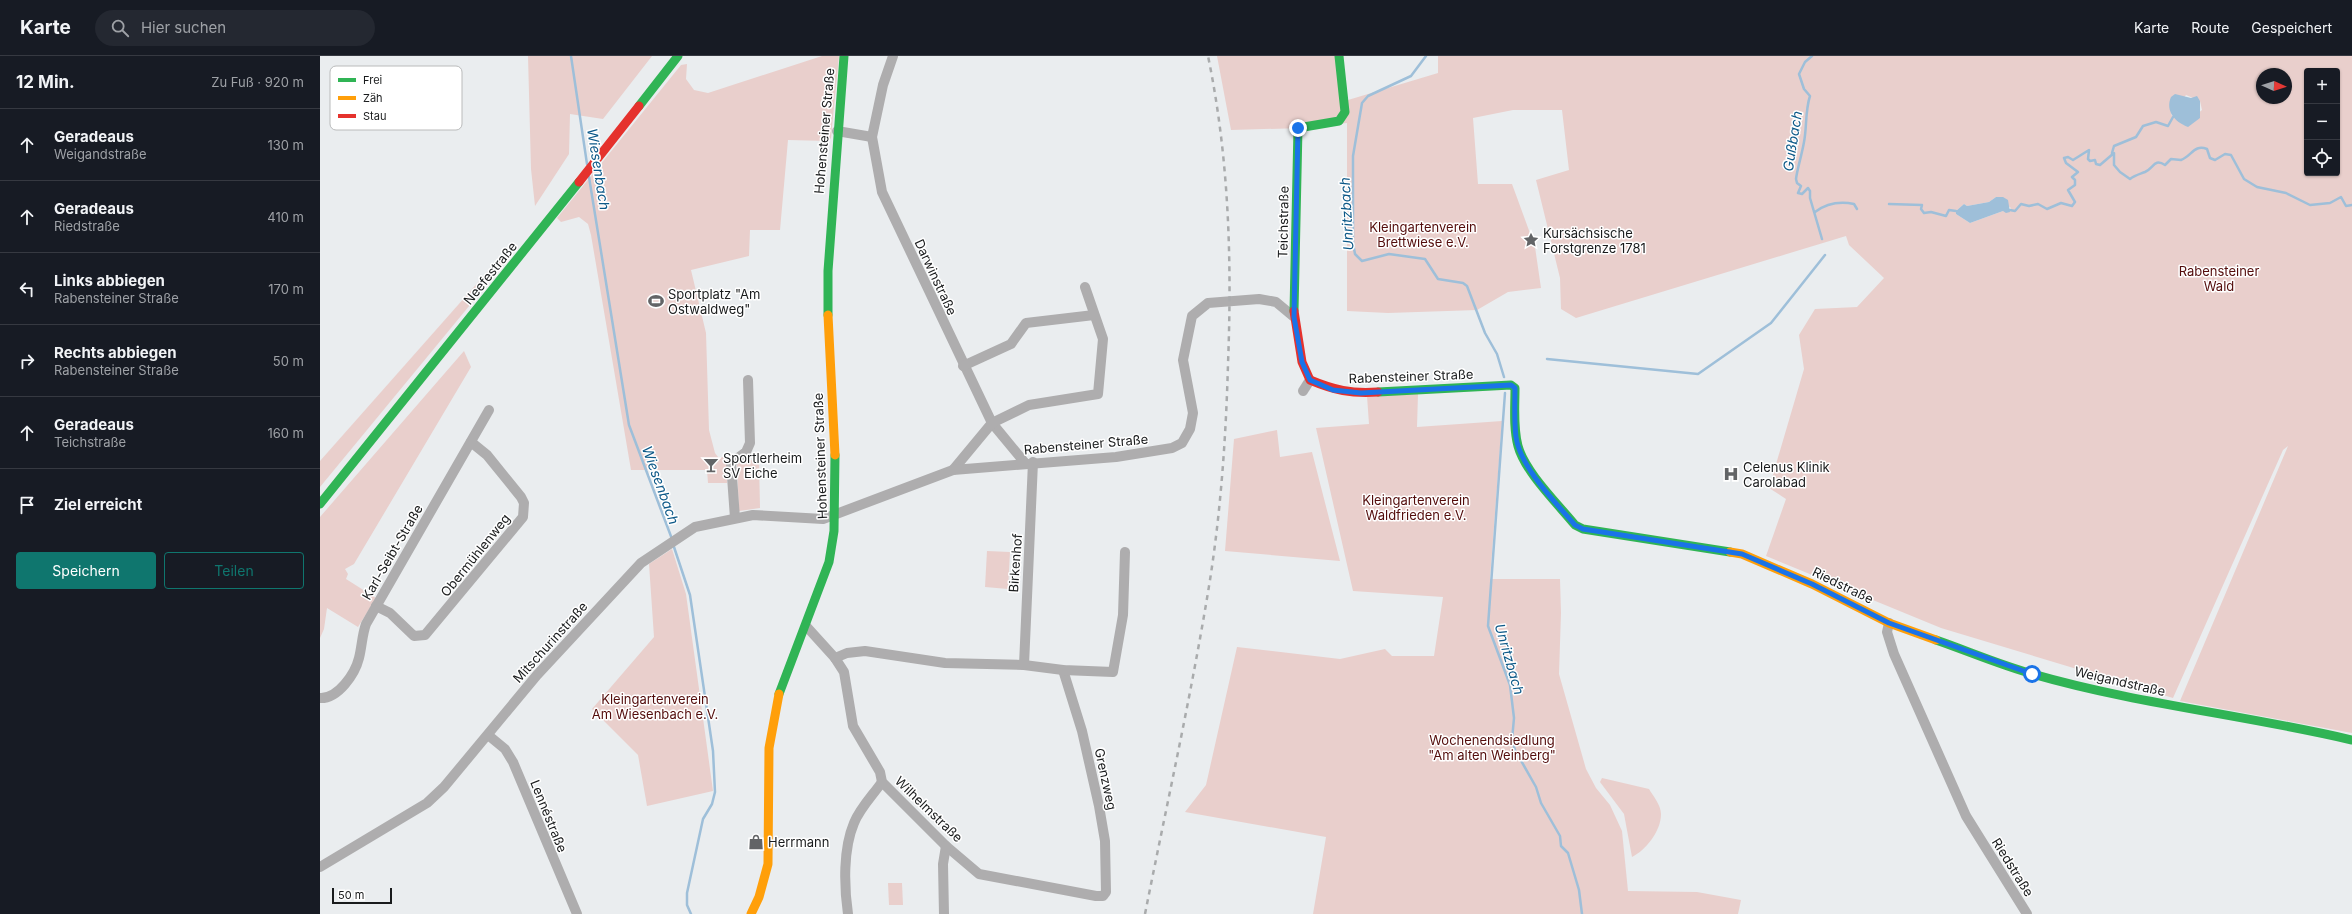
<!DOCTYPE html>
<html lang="de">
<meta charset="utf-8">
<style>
:root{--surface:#171b24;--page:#242831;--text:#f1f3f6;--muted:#9ea1a6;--line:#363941;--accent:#0f766e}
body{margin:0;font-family:Inter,sans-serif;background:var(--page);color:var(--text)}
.controls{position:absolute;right:12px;top:12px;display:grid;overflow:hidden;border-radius:4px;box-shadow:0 1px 3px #0004}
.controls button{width:36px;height:36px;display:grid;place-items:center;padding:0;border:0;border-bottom:1px solid var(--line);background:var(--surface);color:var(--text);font:20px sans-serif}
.compass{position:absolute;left:1936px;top:12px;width:36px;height:36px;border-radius:50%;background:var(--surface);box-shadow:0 1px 3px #0004;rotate:93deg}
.scale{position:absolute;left:12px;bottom:10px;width:60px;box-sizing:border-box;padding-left:4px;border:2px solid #191b1c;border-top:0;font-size:11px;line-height:14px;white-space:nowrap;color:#191b1c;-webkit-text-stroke:3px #fff;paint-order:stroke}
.stop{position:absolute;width:12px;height:12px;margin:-9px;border:3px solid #1a73e8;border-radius:50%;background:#fff}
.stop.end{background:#1a73e8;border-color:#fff;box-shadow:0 1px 4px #0008}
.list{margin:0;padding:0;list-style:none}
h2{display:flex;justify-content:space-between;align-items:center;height:52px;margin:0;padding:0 16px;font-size:17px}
h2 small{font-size:13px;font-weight:400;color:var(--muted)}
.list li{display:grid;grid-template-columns:26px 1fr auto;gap:12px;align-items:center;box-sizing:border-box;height:72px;padding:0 16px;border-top:1px solid var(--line)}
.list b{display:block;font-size:15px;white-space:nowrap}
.list p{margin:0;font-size:13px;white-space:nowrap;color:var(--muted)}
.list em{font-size:13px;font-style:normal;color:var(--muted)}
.actions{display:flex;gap:8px;padding:12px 16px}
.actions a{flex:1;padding:9px 0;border:1px solid var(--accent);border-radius:4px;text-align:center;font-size:14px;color:var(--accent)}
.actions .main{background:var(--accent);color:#fff}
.icon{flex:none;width:22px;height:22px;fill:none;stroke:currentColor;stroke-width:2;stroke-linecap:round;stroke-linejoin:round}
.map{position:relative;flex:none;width:2032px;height:858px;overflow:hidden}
header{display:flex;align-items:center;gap:24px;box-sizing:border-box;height:56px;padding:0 20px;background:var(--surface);border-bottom:1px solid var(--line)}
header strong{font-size:19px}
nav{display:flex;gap:22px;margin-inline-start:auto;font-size:14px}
.search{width:280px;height:36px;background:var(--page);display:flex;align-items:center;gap:10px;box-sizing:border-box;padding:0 14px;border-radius:22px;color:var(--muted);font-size:15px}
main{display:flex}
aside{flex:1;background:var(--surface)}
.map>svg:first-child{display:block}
</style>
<header>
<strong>Karte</strong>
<div class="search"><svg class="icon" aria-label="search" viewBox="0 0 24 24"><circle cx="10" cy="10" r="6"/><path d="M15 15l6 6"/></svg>Hier suchen</div>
<nav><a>Karte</a><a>Route</a><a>Gespeichert</a></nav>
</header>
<main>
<aside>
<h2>12 Min.<small>Zu Fuß · 920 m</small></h2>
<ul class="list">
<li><svg class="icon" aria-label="ahead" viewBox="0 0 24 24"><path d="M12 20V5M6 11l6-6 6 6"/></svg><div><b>Geradeaus</b><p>Weigandstraße</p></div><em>130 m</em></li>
<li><svg class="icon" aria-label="ahead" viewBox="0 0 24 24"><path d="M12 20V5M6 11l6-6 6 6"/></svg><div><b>Geradeaus</b><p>Riedstraße</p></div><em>410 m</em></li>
<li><svg class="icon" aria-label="left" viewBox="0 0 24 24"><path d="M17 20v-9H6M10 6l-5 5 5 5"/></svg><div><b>Links abbiegen</b><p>Rabensteiner Straße</p></div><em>170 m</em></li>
<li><svg class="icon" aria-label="right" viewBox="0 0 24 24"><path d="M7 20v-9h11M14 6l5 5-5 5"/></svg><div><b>Rechts abbiegen</b><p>Rabensteiner Straße</p></div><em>50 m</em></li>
<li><svg class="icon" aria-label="ahead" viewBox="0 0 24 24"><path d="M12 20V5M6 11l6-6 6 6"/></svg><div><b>Geradeaus</b><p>Teichstraße</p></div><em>160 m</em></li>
<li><svg class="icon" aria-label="arrive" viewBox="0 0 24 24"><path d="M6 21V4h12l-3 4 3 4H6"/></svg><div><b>Ziel erreicht</b></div></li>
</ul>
<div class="actions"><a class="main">Speichern</a><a>Teilen</a></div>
</aside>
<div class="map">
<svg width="2032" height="858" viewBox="0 0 2032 858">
<rect width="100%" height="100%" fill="#eaedef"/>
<g fill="#e9cfcc" fill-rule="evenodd">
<polygon points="208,0 332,0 283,63 250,58 249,98 215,150 211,113"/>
<polygon points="502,0 519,0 511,82 508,85 468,84 460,174 430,174 429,200 371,214 386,277 389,374 395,397 398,401 407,401 407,427 388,427 387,414 311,414 271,179 268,168 259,161 241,166 237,162 361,9 367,8 366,23 374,34 388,37"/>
<path d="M897 0H1022L1028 44 1118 17V0H2032V677L1860 645 1968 390 1963 394 1853 642 1621 572 1446 500 1466 443 1449 432 1484 313 1479 279 1495 253 1537 251 1564 222 1529 189 1526 180 1256 262 1241 253 1240 222 1216 124 1249 114 1242 54H1193L1153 62 1158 128H1192L1215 191 1221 232 1188 236 1157 254 1068 257 1027 255V67L983 72 911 74ZM1987 15H2017V117H1987ZM1942 18H1966V42H1942ZM1866 39 1880 45 1882 54 1864 69 1852 60 1851 57ZM1676 141 1691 152 1689 156 1683 155 1650 167 1636 158V155L1644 148 1647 150 1669 146Z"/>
<polygon points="184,197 187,204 0,431 0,405"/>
<polygon points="144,295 151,311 34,508 25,513 28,518 26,523 56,542 38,571 7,552 4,573 0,582 0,461"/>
<polygon points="1098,338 1097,371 1182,365 1170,523 1240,523 1241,557 1239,618 1266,713 1276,732 1290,749 1302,775 1308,835 1377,836 1421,844 1418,858 993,858 1006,781 865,756 886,729 917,591 1020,603 1065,593 1072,600 1114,600 1123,541 1033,535 996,372 1049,368 1047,340"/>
<polygon points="957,374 960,401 992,396 1020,505 905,495 914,383"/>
<polygon points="433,404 439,405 440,452 419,455 417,409 419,406"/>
<polygon points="352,493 366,538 393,735 327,750 318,699 272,653 334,581 329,508"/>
<polygon points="667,495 690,496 688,533 665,531"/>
<path d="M1282 722 1329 733C1333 740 1341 749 1341 758 1341 775 1326 794 1312 801L1304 758 1280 726Z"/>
<polygon points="568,827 582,827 583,849 569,849"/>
</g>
<g fill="#9ebfd9">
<path d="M1855 38 1871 42 1877 40 1880 45V62L1868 71C1855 66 1845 55 1851 41Z"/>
<polygon points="1676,141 1683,141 1688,144 1690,156 1686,157 1683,155 1650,167 1636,158 1636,155 1644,148 1647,150 1669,146"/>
</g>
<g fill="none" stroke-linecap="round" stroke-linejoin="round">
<g stroke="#9ebfd9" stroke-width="2.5">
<polyline points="251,0 267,108"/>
<polyline points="1106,0 1091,20 1048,40 1042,47 1033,100 1033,187 1035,198 1042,205 1069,198 1105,203 1118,223 1143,227 1147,230 1165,277 1177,298 1184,321"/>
<path d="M1492 0 1485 6 1479 18 1484 33 1490 40C1485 55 1487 71 1484 86 1482 98 1477 114 1476 123L1477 127 1481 130 1478 137 1482 138 1488 132 1490 135V142L1502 183"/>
<polyline points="1792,97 1794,90 1816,81 1823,70 1836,66 1848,70 1853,61"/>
<polyline points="269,121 309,369 352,483"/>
<polyline points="1569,148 1602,149 1601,153 1604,157 1611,156 1626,160 1629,154 1636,155"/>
<path d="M1690 154 1695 155 1701 148 1709 150 1718 148 1727 153 1741 147 1752 150 1755 146 1748 134 1755 129V124L1752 121 1758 116 1746 107 1744 102 1748 101 1753 104 1769 94 1768 103 1770 105 1775 104 1776 108 1780 109 1794 97V109L1800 116 1810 123C1815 119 1820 118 1825 116 1834 112 1834 102 1845 109L1851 103 1861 104C1872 100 1874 88 1887 93L1890 102 1895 104 1905 98 1911 99 1924 123 1937 131 1966 137 1990 149 2010 147 2021 141 2026 150 2032 149"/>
<path d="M1495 156C1507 147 1519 145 1534 148L1537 153"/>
<polyline points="1227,303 1378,318 1451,267 1505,199"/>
<polyline points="1185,337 1168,570 1190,629 1194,662 1192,684 1195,694 1216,731 1221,747 1240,780 1241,790 1248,797 1259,834 1262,858"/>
<polyline points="353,488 370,539 393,695 395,736 392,748 383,763 367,837 367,849 371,858"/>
</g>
<g stroke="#aeadae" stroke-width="10">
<polyline points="573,0 563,29 552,81 562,136 672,367 705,407"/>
<polyline points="517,75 552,81"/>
<polyline points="643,310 691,288 706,267 774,259"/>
<polyline points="983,335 990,324"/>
<polyline points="633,414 672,367 709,349 778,338 783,283 765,231"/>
<polyline points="415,462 411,407 426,396 430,387 428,324"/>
<polyline points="56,550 70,557 94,580 105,579 203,461 204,447 201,441 167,399 151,386"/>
<polyline points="1569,567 1567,576 1574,598 1646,760 1707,858"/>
<polyline points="486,570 515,602 524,616 533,670 560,716 562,726 626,790 659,818 776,840 783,840 786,836 785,785 779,750 762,675 743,614"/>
<polyline points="515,602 527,597 545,595 625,607 704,609 743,614 793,616 803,559 805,496"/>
<polyline points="704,609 713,406"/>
<path d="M0 642C18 643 35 618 39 602 42 590 42 579 46 568L169 354"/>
<polyline points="168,679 185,693 193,706 257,858"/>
<polyline points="0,811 107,747 124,731 217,619 321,507 375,471 433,459 503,463 633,414 796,401 852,392 862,387 870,373 873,357 863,304 872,260 888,247 939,243 956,246 974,261"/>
<path d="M528 858C524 830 523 793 534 767 540 752 553 739 562 726"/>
<polyline points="624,858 623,808 626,790"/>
</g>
<g stroke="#30b455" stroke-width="9">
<polyline points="319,50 358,0"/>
<polyline points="974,255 978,72 1019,65 1025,56 1019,0"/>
<polyline points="508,259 508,215 524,0"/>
<path d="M1058 336 1191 329 1195 332C1195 351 1193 371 1198 390 1205 416 1238 448 1255 469L1263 473 1410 496"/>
<polyline points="0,448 259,126"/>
<path d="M1616 584C1648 595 1680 609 1713 618 1817 648 1926 659 2032 684"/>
<polyline points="459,638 509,506 514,475 515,399"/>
</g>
<g stroke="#ff9f0a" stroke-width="9">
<polyline points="508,259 515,399"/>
<polyline points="1410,496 1422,498 1492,528 1569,567 1616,584"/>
<polyline points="431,858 439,841 448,808 449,692 459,638"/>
</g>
<g stroke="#e5322d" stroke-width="9">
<polyline points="259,126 319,50"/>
<path d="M974 255 982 306 990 324C1014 334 1031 338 1058 336"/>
</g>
<path stroke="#a9abac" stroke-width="2.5" stroke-dasharray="5 5" stroke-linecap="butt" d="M825 858C847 747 872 636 890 524 901 453 906 380 908 308 912 204 909 102 888 0"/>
</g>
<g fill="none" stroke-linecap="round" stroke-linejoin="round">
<path stroke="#1a73e8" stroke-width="5" d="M978 72 974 261 982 306 990 324 1013 334 1041 337 1191 329 1195 332C1195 348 1194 365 1196 381 1200 411 1236 447 1255 469L1263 473 1422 498 1492 528 1569 567 1712 618"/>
</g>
<defs>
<symbol id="sight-bare" viewBox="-9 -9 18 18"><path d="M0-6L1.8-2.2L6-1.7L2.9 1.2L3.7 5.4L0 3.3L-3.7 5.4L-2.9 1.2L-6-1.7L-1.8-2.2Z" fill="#626466" stroke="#fff" stroke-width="2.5" paint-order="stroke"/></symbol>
<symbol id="stadium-bare" viewBox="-9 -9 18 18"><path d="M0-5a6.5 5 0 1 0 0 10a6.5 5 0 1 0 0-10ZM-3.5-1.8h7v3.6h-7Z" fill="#626466" stroke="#fff" stroke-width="2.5" paint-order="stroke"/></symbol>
<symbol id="bar-bare" viewBox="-9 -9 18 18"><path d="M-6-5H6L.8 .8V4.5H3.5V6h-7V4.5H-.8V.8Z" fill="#626466" stroke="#fff" stroke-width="2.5" paint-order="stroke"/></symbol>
<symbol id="hospital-bare" viewBox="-9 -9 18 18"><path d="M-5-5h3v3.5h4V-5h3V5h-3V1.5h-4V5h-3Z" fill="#626466" stroke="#fff" stroke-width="2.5" paint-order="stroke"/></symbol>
<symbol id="shop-bare" viewBox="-9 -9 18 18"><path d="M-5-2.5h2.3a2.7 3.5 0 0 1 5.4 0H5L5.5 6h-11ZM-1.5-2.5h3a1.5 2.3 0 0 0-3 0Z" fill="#626466" stroke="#fff" stroke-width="2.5" paint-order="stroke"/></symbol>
</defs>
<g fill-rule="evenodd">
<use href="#sight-bare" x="1200" y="173" width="22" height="22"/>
<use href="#stadium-bare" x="325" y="234" width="22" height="22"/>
<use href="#bar-bare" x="380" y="398" width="22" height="22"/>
<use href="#hospital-bare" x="1400" y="407" width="22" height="22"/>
<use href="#shop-bare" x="425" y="775" width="22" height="22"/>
</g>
<g text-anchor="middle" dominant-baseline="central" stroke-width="3" stroke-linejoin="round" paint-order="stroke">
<g font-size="13" fill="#191b1c" stroke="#fff">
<text transform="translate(504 75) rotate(-85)">Hohensteiner Straße</text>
<text transform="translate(963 166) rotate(-89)">Teichstraße</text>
<text transform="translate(170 217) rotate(-51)">Neefestraße</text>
<text transform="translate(616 221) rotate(65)">Darwinstraße</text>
<text transform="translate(1091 320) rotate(-2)">Rabensteiner Straße</text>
<text transform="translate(766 388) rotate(-5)">Rabensteiner Straße</text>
<text transform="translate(500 400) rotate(-92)">Hohensteiner Straße</text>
<text transform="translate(72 496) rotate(-60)">Karl-Seibt-Straße</text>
<text transform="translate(155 499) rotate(-51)">Obermühlenweg</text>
<text transform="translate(695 507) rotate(-86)">Birkenhof</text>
<text transform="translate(1523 529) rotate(26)">Riedstraße</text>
<text transform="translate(230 586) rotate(-48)">Mitschurinstraße</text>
<text transform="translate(1800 625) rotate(13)">Weigandstraße</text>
<text transform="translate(786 723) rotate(78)">Grenzweg</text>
<text transform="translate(609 753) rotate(44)">Wilhelmstraße</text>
<text transform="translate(229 760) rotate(68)">Lennéstraße</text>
<text transform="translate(1693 811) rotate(58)">Riedstraße</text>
</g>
<g font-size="13" fill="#530c0b" stroke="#fff">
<text x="1103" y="171">Kleingartenverein<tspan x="1103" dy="15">Brettwiese e.V.</tspan></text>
<text x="1899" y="215">Rabensteiner<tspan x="1899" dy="15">Wald</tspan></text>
<text x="1096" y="444">Kleingartenverein<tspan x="1096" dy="15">Waldfrieden e.V.</tspan></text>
<text x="335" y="643">Kleingartenverein<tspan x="335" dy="15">Am Wiesenbach e.V.</tspan></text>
<text x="1172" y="684">Wochenendsiedlung<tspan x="1172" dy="15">"Am alten Weinberg"</tspan></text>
</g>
<g font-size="13" fill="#191b1c" stroke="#fff" text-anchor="start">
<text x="1223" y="177">Kursächsische<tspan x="1223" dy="15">Forstgrenze 1781</tspan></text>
<text x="348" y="238">Sportplatz "Am<tspan x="348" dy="15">Ostwaldweg"</tspan></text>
<text x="403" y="402">Sportlerheim<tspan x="403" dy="15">SV Eiche</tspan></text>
<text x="1423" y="411">Celenus Klinik<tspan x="1423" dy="15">Carolabad</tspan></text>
<text x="448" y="786">Herrmann</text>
</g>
<g font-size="14" font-style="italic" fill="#0d5988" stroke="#fff">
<text transform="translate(1472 85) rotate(-81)">Gußbach</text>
<text transform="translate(279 113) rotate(81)">Wiesenbach</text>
<text transform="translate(1026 158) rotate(-93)">Unritzbach</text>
<text transform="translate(341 429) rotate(70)">Wiesenbach</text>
<text transform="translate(1190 603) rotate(74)">Unritzbach</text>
</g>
</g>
<rect x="10" y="10" width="132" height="64" rx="6" fill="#fff" stroke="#babbbb" stroke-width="1"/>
<rect x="18" y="22" width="18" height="4" fill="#30b455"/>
<rect x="18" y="40" width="18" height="4" fill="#ff9f0a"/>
<rect x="18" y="58" width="18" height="4" fill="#e5322d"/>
<g font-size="11" fill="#191b1c">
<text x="43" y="28">Frei</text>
<text x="43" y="46">Zäh</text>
<text x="43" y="64">Stau</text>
</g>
</svg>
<div class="controls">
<button>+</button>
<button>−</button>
<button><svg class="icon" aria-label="locate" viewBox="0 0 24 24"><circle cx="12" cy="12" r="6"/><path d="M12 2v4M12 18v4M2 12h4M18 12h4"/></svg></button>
</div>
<svg class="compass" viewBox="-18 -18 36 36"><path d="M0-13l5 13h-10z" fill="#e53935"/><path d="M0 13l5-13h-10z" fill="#9ea1a6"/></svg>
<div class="scale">50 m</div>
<div class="stop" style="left:1712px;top:618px"></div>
<div class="stop end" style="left:978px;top:72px"></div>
</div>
</main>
